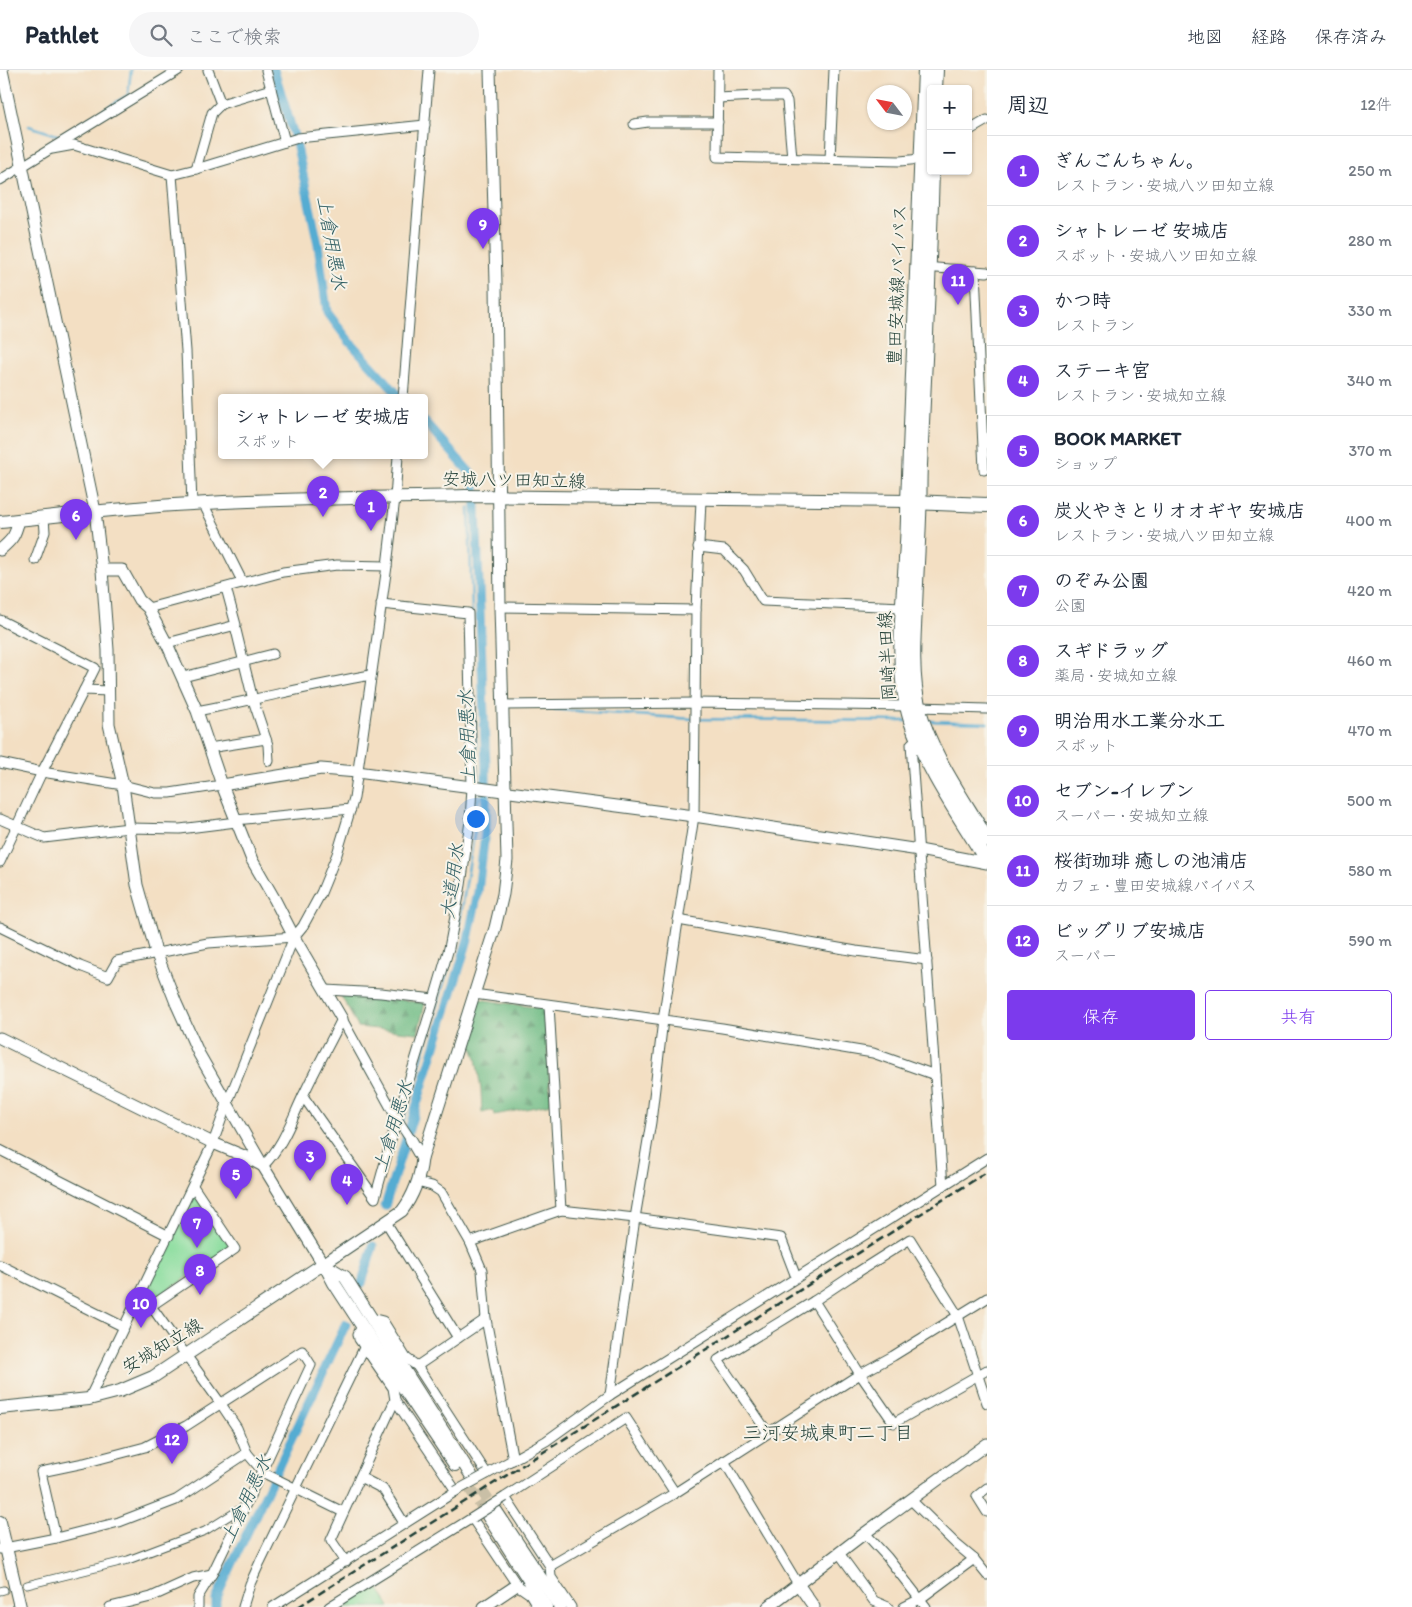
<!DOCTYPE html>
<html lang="ja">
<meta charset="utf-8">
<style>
:root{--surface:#fff;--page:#f6f6f7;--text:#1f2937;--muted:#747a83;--line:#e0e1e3;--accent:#7c3aed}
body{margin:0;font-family:Itim,"Klee One",sans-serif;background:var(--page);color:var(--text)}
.controls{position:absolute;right:15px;top:15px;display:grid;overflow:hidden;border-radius:5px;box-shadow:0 1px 4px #0004}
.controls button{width:45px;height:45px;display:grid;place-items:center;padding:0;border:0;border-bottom:1px solid var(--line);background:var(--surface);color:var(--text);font:25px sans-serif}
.compass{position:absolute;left:867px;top:15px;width:45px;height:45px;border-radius:50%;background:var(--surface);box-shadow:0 1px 4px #0004;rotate:302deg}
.you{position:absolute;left:475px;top:748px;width:18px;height:18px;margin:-12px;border:4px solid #fff;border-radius:50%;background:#1a73e8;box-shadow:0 0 0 8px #1a73e833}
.badge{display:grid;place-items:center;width:32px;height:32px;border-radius:50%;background:var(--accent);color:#fff;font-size:16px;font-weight:700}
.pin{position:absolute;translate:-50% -41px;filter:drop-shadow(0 1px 2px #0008)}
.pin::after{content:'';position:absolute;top:26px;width:18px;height:15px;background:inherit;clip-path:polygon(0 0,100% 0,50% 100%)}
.popup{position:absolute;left:218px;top:324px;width:210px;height:65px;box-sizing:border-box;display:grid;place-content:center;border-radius:5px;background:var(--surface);filter:drop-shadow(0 1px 4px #0005);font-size:16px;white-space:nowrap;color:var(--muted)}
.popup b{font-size:19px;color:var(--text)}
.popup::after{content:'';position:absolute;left:50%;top:100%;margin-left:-10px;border:10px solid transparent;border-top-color:var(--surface)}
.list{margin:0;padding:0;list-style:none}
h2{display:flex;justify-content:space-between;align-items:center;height:65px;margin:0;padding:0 20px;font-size:21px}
h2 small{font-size:16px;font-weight:400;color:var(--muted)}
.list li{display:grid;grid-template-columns:32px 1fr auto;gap:15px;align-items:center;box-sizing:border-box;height:70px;padding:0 20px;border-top:1px solid var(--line)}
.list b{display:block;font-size:19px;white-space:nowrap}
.list p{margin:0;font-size:16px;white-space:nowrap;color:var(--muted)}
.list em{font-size:16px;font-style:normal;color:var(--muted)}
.actions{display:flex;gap:10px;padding:15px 20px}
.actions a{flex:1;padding:11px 0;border:1px solid var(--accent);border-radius:5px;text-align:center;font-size:18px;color:var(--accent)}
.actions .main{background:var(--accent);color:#fff}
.icon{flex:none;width:28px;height:28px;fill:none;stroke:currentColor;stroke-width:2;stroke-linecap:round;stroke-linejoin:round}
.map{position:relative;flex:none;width:987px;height:1537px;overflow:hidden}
header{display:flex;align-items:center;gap:30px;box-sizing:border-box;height:70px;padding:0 25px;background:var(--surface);border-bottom:1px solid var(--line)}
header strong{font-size:24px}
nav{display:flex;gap:28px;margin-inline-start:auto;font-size:18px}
.search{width:350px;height:45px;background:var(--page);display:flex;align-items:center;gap:12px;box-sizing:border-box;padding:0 18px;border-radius:28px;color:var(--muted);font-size:19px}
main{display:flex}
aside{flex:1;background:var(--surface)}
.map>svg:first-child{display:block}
</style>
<header>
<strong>Pathlet</strong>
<div class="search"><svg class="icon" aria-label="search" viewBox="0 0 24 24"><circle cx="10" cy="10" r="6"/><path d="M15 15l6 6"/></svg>ここで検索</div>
<nav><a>地図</a><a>経路</a><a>保存済み</a></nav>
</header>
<main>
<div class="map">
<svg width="987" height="1537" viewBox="0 0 987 1537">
<defs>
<pattern id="forest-firs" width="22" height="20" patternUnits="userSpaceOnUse" patternTransform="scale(1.25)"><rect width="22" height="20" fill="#6fbc85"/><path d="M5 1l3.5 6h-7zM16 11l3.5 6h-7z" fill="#5b9a6e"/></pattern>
</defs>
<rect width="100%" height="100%" fill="#f7f3e8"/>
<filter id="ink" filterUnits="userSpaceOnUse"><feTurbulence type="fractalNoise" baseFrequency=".02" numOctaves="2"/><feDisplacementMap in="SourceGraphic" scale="10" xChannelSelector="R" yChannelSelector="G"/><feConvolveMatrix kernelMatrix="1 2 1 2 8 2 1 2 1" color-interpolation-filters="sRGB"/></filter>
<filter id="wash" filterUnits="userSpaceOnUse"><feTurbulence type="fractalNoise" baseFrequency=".0096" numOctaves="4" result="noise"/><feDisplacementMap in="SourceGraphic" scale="20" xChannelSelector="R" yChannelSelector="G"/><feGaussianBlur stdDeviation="1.12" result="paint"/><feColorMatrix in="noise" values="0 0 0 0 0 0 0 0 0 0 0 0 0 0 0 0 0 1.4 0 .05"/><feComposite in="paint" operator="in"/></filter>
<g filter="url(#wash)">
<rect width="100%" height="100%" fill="#f3dfc3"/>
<g fill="#8add9e" stroke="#548d69">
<path d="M192 1124 195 1125 229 1175 228 1181 154 1229C149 1227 147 1224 146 1219Z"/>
<polygon points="376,1514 390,1537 342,1537"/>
</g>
<g fill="url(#forest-firs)" stroke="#477c5c">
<polygon points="339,922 425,933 418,963 358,957"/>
<polygon points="478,929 545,939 551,1034 494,1045 493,1040 482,1043 481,1020 476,988 468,967"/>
</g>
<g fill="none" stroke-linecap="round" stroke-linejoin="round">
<g stroke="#55acd2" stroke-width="2.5">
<polyline points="29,56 60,66 128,25 131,0"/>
<polyline points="469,438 472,542"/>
<polyline points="474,627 478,714"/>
<polyline points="549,639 693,649 906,651"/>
<polyline points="929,651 987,653"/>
<polyline points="403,1052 457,869 474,765 479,722"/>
</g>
<g stroke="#55acd2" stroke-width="9">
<polyline points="274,0 296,72 318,174 327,242 349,271 401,328"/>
<polyline points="385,1136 461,893 468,869 478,822 486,755 486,697 475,412 474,407 424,351"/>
<polyline points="362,1213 373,1176"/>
<polyline points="216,1537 216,1530 222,1516 346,1254"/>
</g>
</g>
</g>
<g filter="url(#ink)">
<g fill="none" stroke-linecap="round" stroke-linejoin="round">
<g stroke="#c9bfa6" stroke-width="12" stroke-dasharray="12 6" stroke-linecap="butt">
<polyline points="471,1405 496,1441"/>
<polyline points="469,1417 488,1446"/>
</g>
<defs>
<g id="pedestrian">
<polyline points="27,1515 128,1490 205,1461 245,1436"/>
<polyline points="0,1521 4,1520"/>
</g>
<g id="minor">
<polyline points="266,0 285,72"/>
<polyline points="718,0 717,87 900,91 921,89 931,82"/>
<polyline points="718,28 757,26 784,26 787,31 792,88"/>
<polyline points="221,34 271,19"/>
<polyline points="634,54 648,52 718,52"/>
<polyline points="968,61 987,50"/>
<polyline points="52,79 74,75 172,105 196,99 298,68 425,55"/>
<polyline points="830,89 834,0"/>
<polyline points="196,99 212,43 221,34 208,0"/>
<polyline points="172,105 186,281 192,434"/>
<polyline points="0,110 179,0"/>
<polyline points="924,197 987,202"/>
<polyline points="975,201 984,400"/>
<polyline points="403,328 429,0"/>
<polyline points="203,433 243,513"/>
<polyline points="698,477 724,480 744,500 763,531 903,537"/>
<polyline points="35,490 45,462 44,447"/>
<polyline points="500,537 696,540"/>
<polyline points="148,538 283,502 337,495 387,496"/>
<polyline points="0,550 95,598 84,620"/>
<polyline points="234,556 236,560 253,630 268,675 269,691"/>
<polyline points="167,573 236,555 226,518"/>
<polyline points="183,607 273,584"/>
<polyline points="504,635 695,633 908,636"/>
<polyline points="919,637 987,639"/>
<path d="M197 641C255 630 313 615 371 605"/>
<polyline points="918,668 911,674 943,1116"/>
<polyline points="209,678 266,669"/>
<polyline points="0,693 42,702 123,715 155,723 170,723 222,715"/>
<polyline points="0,749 44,768 129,758 180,759 236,752"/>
<polyline points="235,750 351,739"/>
<polyline points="0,792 42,702 84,620 109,621"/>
<polyline points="678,850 856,881 927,890"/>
<polyline points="0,857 80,896 108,907 117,891 208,873 294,867"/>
<polyline points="326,920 381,923 434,929"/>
<polyline points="474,924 722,958 873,983 935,1005"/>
<polyline points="549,935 561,1140"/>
<polyline points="342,949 397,1049 411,1070"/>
<polyline points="303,1026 375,1128 397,1049 434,929 449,878 461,815 470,751 472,717 468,543 381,534"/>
<polyline points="0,1080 169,1166"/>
<path d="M263 1096C283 1076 291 1051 303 1026 315 1000 329 975 342 949"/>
<polyline points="417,1112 432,1116 441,1122 470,1172 482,1200 486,1249 513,1390"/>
<polyline points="386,1152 458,1268"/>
<polyline points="470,1172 561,1140 635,1148 781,1168 796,1207"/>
<polyline points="0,1195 124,1257"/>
<polyline points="141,1222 221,1334 237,1358 247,1383 264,1403 343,1442"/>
<polyline points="814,1231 860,1304 894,1353 987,1300"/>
<polyline points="151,1236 235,1179 193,1116"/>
<polyline points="371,1248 383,1251 406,1288 417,1296 487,1404 546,1371 610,1325 987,1088"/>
<polyline points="417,1296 486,1249"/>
<polyline points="610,1325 635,1148 651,1052 663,950 694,746 696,540 701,430"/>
<polyline points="89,1329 213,1073 227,1034 294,867 303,856 321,823 337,784 354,728 387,496 395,428 398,386"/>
<polyline points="768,1363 718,1290 814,1231 850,1207 910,1169 958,1246 987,1333"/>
<polyline points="724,1391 798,1514"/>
<polyline points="360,1407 383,1419 404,1453"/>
<polyline points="987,1418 977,1426 987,1442"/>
<polyline points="911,1430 956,1474 974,1489 987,1505"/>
<polyline points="865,1463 887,1487 926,1537"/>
<polyline points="56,1468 41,1402 84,1393 145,1377 186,1356 302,1281 311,1295 262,1401 212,1504 198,1527 198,1537"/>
<polyline points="0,1479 56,1468 119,1452 176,1430 247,1383"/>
<polyline points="839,1483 874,1531 888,1537"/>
<polyline points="346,1492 331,1470 395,1330"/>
<polyline points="550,1496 675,1423 860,1304 893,1286 987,1228"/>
<polyline points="110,1537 151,1527 193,1508 212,1504"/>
<polyline points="243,1537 250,1514 260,1492 365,1276"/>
<polyline points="273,1537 456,1421 395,1330 393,1318 359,1269 358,1264 362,1256"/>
<polyline points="329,1537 472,1448 517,1515 530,1524 538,1537"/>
<polyline points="571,1537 551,1507 550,1496 505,1427 626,1348 675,1423"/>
<polyline points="904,1537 920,1529 974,1489"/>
</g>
<g id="tertiary">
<path d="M2 0 95 441 102 500 108 580 109 654 123 715 137 815 156 882 176 933 199 984 263 1096 323 1194 402 1141C414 1125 420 1108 422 1089L495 858 503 824 507 790 500 537 496 213 490 0"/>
<path d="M0 480C13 469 15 466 19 450"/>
<polyline points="102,500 122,500 139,530 148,538 168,576 197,641 222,715 252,790 275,830 294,867 342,949"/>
<polyline points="222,715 321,699 357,702 694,746 919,780 987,793"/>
<polyline points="0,968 213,1073 244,1086 263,1096"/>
<polyline points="411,1070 422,1089"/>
<polyline points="798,1514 814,1537"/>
<polyline points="484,1537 517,1515"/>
<polyline points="768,1537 865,1463 987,1374"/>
</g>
<g id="secondary">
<path d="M0 452C64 445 128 437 192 434 283 428 374 428 465 426L908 431"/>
<polyline points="323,1194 345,1207 471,1405"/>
<polyline points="324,1194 334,1213 362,1256 455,1395"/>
<polyline points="0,1338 89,1329 120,1321 153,1307 323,1194"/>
<polyline points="496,1441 560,1537"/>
<polyline points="488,1446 546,1537"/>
<polyline points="0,1452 20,1537"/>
</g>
<g id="primary">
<path d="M925 0 908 431C910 500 890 585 911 651 927 701 960 746 987 791"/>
<polyline points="935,19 936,0"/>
<path d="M932 101C929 199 925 297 920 395 919 413 920 430 919 448 918 478 916 508 915 538 913 572 911 607 919 640 931 685 963 729 987 770"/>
<polyline points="911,432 987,435"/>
</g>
</defs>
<use href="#pedestrian" stroke="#3f5549" stroke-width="9"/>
<use href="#minor" stroke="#3f5549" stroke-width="11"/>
<use href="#tertiary" stroke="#3f5549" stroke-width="13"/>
<use href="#secondary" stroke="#3f5549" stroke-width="14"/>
<use href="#primary" stroke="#3f5549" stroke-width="16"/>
<use href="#pedestrian" stroke="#fff" stroke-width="7"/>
<use href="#minor" stroke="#fff" stroke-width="9"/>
<use href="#tertiary" stroke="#fff" stroke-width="11"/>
<use href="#secondary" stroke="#fff" stroke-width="12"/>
<use href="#primary" stroke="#fff" stroke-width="14"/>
<polyline stroke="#1f3d34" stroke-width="2.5" stroke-dasharray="8 4" stroke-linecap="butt" points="298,1537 987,1102"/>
<defs>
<g id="minor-bridge">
<polyline points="456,1421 487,1404"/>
<polyline points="472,1448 505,1427"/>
</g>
</defs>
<use href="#minor-bridge" stroke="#3f5549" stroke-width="11" stroke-linecap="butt"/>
<use href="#minor-bridge" stroke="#fff" stroke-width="9"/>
</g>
</g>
<g text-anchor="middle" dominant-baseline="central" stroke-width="4" stroke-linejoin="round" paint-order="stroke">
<g font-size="18" fill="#1f3d34" stroke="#f7f3e8">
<text transform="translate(897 215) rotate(-88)">豊田安城線バイパス</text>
<text transform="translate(514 410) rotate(1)">安城八ツ田知立線</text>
<text transform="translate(887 586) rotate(-93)">岡崎半田線</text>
<text transform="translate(162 1276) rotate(-31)">安城知立線</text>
</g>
<g font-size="19" font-style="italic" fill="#2f5e63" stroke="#f7f3e8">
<text transform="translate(332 173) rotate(80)">上倉用悪水</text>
<text transform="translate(467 667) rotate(-92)">上倉用悪水</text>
<text transform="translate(452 811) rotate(-82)">大道用水</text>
<text transform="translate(393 1056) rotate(-73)">上倉用悪水</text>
<text transform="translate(246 1429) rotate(-65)">上倉用悪水</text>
</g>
<g font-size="19" fill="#1f3d34" stroke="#f7f3e8">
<text x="828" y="1362">三河安城東町二丁目</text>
</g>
</g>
</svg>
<div class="controls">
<button>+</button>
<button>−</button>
</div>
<svg class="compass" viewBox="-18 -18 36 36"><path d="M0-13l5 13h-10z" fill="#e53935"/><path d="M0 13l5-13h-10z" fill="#747a83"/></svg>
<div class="you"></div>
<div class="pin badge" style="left:371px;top:461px">1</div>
<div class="pin badge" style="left:323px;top:447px">2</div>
<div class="popup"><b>シャトレーゼ 安城店</b>スポット</div>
<div class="pin badge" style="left:310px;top:1111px">3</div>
<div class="pin badge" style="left:347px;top:1135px">4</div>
<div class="pin badge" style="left:236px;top:1129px">5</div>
<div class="pin badge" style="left:76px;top:470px">6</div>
<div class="pin badge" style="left:197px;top:1178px">7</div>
<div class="pin badge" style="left:200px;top:1225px">8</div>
<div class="pin badge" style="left:483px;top:179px">9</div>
<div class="pin badge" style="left:141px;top:1258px">10</div>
<div class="pin badge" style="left:958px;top:235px">11</div>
<div class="pin badge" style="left:172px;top:1394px">12</div>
</div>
<aside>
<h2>周辺<small>12件</small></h2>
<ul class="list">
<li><span class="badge">1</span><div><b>ぎんごんちゃん。</b><p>レストラン · 安城八ツ田知立線</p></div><em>250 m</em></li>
<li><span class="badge">2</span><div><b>シャトレーゼ 安城店</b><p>スポット · 安城八ツ田知立線</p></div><em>280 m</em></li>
<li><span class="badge">3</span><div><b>かつ時</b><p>レストラン</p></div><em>330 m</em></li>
<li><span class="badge">4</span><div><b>ステーキ宮</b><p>レストラン · 安城知立線</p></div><em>340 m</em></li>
<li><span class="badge">5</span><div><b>BOOK MARKET</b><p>ショップ</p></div><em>370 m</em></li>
<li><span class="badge">6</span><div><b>炭火やきとりオオギヤ 安城店</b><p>レストラン · 安城八ツ田知立線</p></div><em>400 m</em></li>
<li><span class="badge">7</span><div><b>のぞみ公園</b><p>公園</p></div><em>420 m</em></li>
<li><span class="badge">8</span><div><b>スギドラッグ</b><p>薬局 · 安城知立線</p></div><em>460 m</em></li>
<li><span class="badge">9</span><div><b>明治用水工業分水工</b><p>スポット</p></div><em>470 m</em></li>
<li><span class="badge">10</span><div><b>セブン-イレブン</b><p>スーパー · 安城知立線</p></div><em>500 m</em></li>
<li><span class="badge">11</span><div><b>桜街珈琲 癒しの池浦店</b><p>カフェ · 豊田安城線バイパス</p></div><em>580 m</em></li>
<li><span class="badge">12</span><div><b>ビッグリブ安城店</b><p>スーパー</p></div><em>590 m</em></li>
</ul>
<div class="actions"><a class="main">保存</a><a>共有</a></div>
</aside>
</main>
